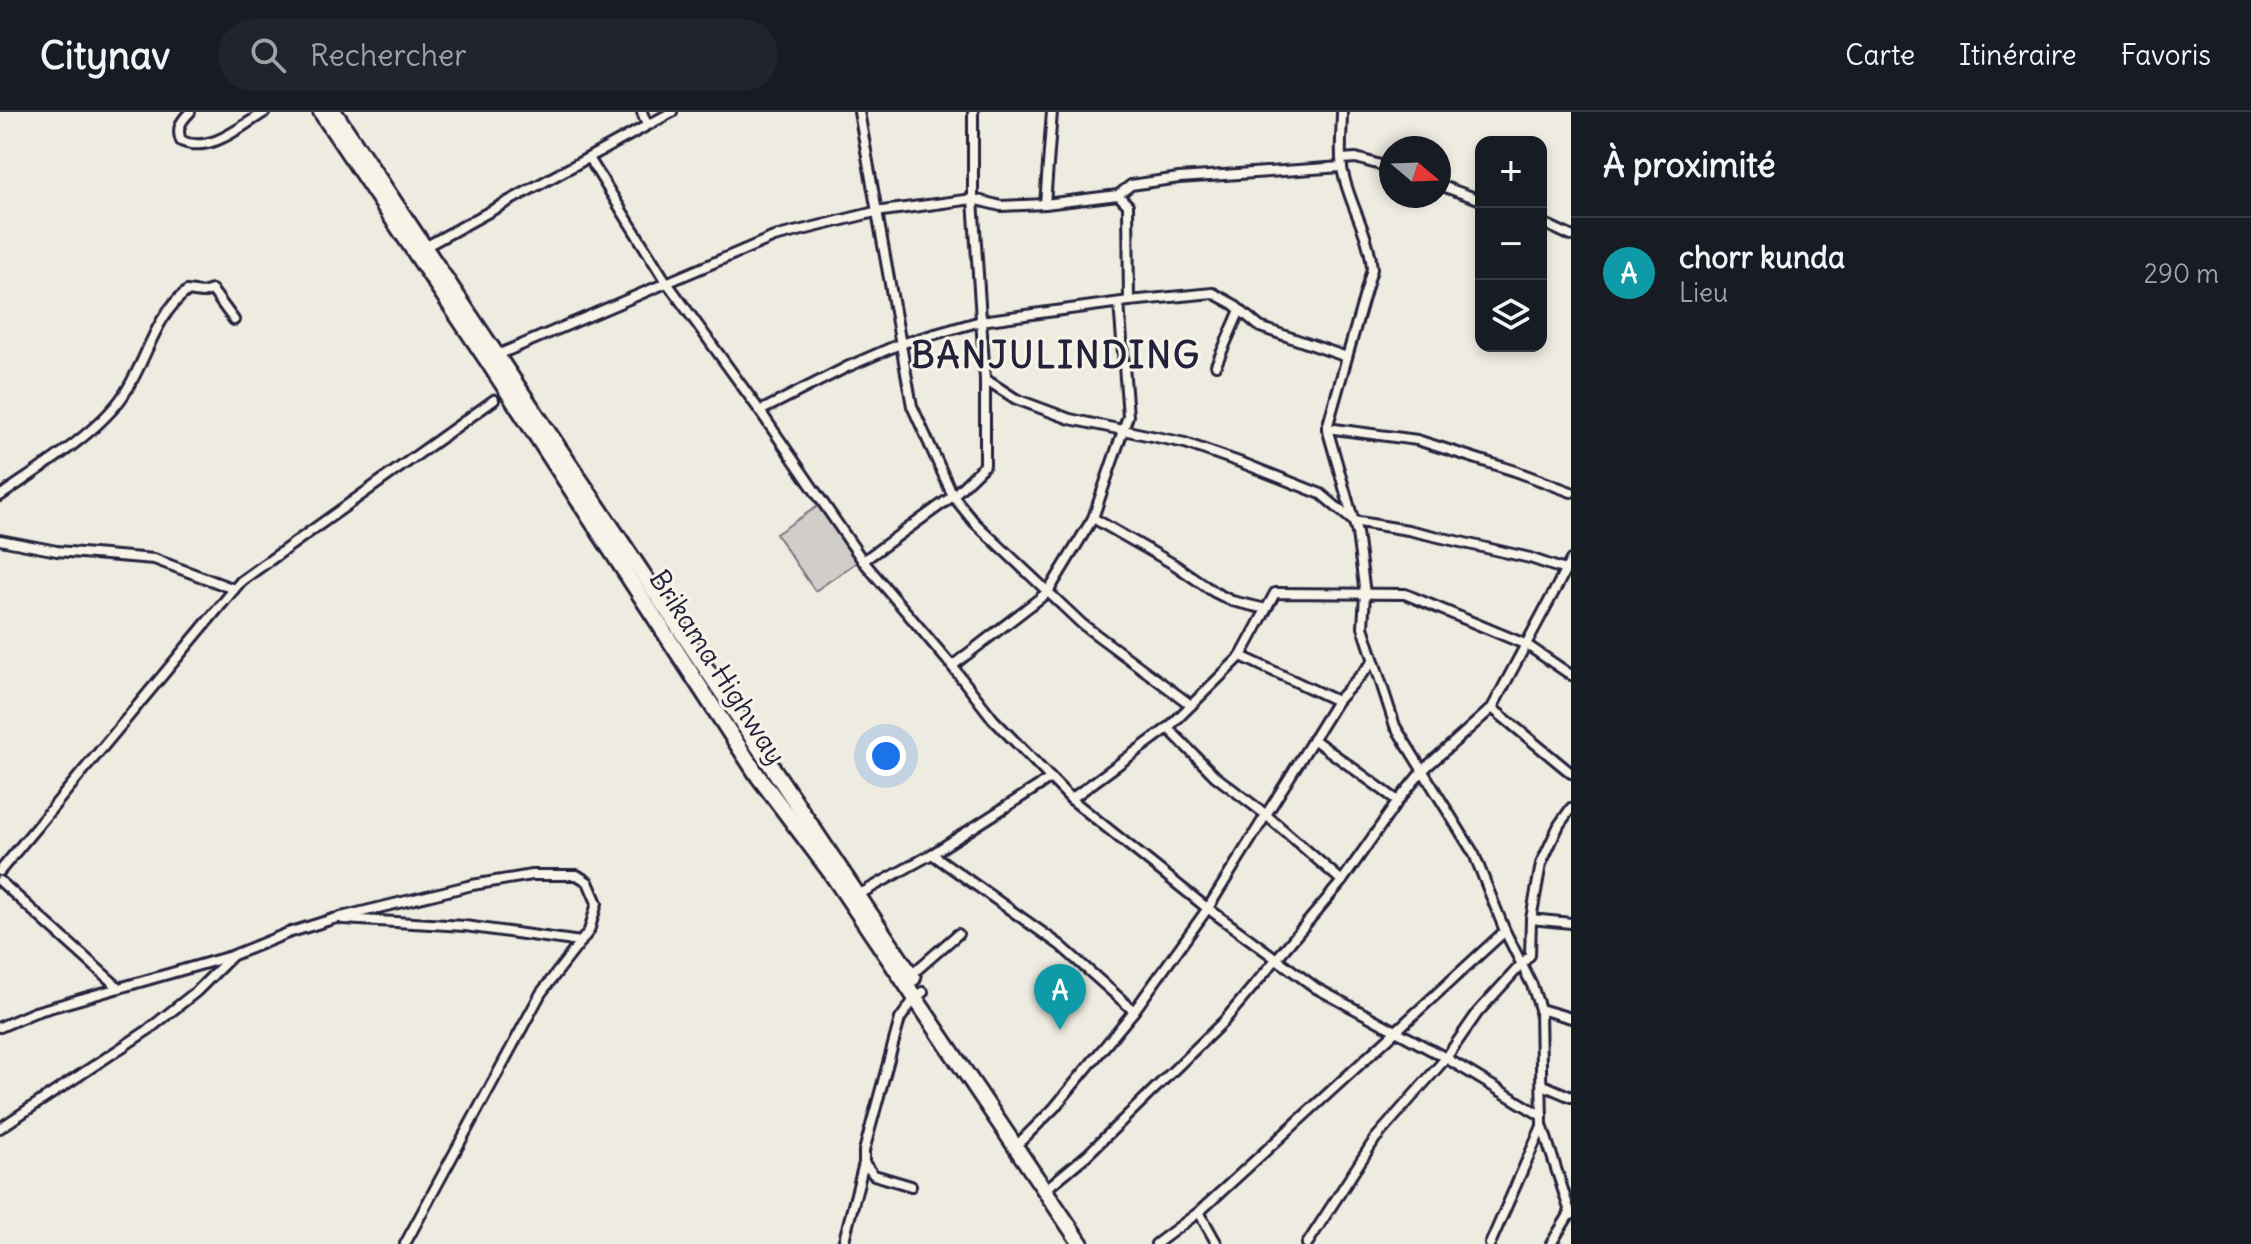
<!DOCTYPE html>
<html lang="fr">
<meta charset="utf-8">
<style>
:root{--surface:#171b24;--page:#20242c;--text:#f1f3f6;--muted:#9ea1a6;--line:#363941;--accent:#2563eb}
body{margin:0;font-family:Delius,sans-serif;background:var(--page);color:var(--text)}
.controls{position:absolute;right:24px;top:24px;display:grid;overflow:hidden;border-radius:16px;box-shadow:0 4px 12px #0003}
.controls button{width:72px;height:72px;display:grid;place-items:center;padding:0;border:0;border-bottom:2px solid var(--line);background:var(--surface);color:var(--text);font:40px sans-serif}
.compass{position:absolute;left:1379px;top:24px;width:72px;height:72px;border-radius:50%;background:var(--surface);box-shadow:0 4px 12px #0003;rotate:109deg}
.you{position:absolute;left:886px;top:644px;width:28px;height:28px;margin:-20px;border:6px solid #fff;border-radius:50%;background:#1a73e8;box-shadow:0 0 0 12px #1a73e833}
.badge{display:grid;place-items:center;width:52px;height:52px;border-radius:50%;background:var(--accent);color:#fff;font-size:26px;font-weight:700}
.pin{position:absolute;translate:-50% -66px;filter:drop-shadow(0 2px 4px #0008)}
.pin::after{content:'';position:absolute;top:42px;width:28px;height:24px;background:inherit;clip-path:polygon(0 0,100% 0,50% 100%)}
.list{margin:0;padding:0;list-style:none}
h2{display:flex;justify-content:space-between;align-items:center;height:104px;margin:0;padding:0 32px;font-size:34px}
h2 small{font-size:26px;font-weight:400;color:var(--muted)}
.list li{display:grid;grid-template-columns:52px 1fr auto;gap:24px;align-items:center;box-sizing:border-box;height:112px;padding:0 32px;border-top:2px solid var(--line)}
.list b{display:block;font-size:30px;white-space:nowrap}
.list p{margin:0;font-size:26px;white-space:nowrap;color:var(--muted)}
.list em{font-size:26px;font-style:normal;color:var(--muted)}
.icon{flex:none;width:44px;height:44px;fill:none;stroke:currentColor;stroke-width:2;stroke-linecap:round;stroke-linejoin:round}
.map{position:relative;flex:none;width:1571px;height:1132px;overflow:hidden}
header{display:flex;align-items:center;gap:48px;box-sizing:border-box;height:112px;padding:0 40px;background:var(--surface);border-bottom:2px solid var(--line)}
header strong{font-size:38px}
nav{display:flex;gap:44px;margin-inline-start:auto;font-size:28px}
.search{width:560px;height:72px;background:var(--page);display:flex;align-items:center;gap:20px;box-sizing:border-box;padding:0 28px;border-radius:44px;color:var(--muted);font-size:30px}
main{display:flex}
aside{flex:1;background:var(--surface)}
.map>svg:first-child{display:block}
</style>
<header>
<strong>Citynav</strong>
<div class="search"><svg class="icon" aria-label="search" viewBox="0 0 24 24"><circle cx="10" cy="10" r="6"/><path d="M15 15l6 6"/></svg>Rechercher</div>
<nav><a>Carte</a><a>Itinéraire</a><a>Favoris</a></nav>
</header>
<main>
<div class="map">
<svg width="1571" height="1132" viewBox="0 0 1571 1132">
<rect width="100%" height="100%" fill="#eeebe1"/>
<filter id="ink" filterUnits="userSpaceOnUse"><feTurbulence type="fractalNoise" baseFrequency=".0125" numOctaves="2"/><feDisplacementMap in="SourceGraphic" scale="16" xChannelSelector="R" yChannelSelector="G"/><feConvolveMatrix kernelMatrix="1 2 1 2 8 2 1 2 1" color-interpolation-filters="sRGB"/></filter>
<g filter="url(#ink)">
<polygon fill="#d1cdc9" stroke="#7a7882" stroke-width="2" points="818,394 857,450 815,479 776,422"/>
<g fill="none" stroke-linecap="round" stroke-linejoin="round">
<defs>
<g id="minor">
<path d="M190 0C181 9 176 16 181 29 211 42 241 14 265 0"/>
<polyline points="642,0 647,13"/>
<polyline points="859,0 912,294 953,384 975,411 1082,512 1191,593"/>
<path d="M1342 0C1342 18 1339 39 1342 56 1348 91 1370 122 1372 157L1327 316 1357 421 1365 482 1363 515 1395 614 1474 742 1505 819 1532 873 1540 897 1542 1013 1571 1103"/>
<polyline points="589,46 663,165 760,299 863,449 952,554 993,607 1071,687 1202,792 1316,876 1446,946 1542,1004"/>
<polyline points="1342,47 1356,46 1391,56"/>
<polyline points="1439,73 1481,88"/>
<polyline points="1118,83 1128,93 1129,189"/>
<polyline points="1045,92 1052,0"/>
<polyline points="1541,110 1571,124"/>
<polyline points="423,136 672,0"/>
<polyline points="495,244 774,125 875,100 973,87 1001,94 1045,92 1118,83 1131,73 1179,66 1342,55"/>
<polyline points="1216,253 1240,198"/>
<polyline points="985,267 1016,287 1070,307 1185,331 1245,352 1321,382 1353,409 1408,418 1530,446 1565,458"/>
<polyline points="760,299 847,255 900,232 981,209 1129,189 1213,181 1233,192 1260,215 1347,245"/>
<polyline points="1327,316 1417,328 1515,359 1571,380"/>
<path d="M0 384C37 358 93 324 120 288 146 254 152 206 187 179L202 181 212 178 234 208"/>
<polyline points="1093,406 1175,453 1214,480 1232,489 1266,497"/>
<polyline points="0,428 57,439 154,447 234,477"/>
<polyline points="863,449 953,384 985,353 985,267 973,87 973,0"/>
<polyline points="1241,544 1337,589"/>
<polyline points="952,554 1048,480 1093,406 1128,304 1119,191"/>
<polyline points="1492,596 1571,661"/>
<polyline points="1168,616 1215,664 1265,702 1342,769"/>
<polyline points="1313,627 1398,689"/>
<polyline points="1071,687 1168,616 1241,544 1275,481 1405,482 1527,533 1571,563"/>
<polyline points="932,742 1060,833 1134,899"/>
<polyline points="0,759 241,469 494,288"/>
<polyline points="0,769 119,876"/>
<polyline points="858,783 932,742 1051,666"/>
<polyline points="343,807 465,814 581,830"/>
<polyline points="1531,807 1571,811"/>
<polyline points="911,863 958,822"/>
<polyline points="1540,897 1571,906"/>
<polyline points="0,915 35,900 231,844 288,821 333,807 472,773 532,763 577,763 588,770 597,791 589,819 541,881 405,1132"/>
<polyline points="1543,973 1571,985"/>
<polyline points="0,1016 148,918 197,879 231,845"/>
<polyline points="1022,1028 1054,996 1134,899 1208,796 1337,589 1373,550"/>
<polyline points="1052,1072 1087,1043 1224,909 1342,769 1398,689 1423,658 1492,596 1571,448"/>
<polyline points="911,1074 874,1063 864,1051 864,1039 900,907 915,886 923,880"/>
<polyline points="1199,1100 1217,1132"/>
<polyline points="843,1132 864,1051"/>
<polyline points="1156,1132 1199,1100 1505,819"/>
<polyline points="1307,1132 1375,1027 1446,946 1478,900 1530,843 1531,807 1541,752 1559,713 1571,696"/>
<polyline points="1490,1132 1542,1014"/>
<polyline points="1551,1132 1570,1101"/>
</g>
<g id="trunk">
<polyline points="321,0 487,248 758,664 831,761 1081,1132"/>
<polyline points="334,0 913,866"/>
</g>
</defs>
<use href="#minor" stroke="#22223b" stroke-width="14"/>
<use href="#trunk" stroke="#22223b" stroke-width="20"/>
<use href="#minor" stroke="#f7f3e8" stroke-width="8"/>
<use href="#trunk" stroke="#f7f3e8" stroke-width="14"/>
</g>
</g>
<g text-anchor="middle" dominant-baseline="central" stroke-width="6" stroke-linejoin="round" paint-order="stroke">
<g font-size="28" fill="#22223b" stroke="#f7f3e8">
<text transform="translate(718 555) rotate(57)">Brikama Highway</text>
</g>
<g font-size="36" font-weight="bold" letter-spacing="2" fill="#22223b" stroke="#f7f3e8">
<text x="1056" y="243">BANJULINDING</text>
</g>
</g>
</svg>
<div class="controls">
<button>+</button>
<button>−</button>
<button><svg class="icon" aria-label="layers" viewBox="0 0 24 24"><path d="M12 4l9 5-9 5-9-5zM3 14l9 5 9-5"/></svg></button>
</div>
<svg class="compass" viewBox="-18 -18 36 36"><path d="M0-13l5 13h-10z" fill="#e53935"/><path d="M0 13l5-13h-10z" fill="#9ea1a6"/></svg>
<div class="you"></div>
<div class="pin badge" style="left:1060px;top:918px;background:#0f9aa8">A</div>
</div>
<aside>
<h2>À proximité<small></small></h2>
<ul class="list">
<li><span class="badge" style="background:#0f9aa8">A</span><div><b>chorr kunda</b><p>Lieu</p></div><em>290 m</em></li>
</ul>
</aside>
</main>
